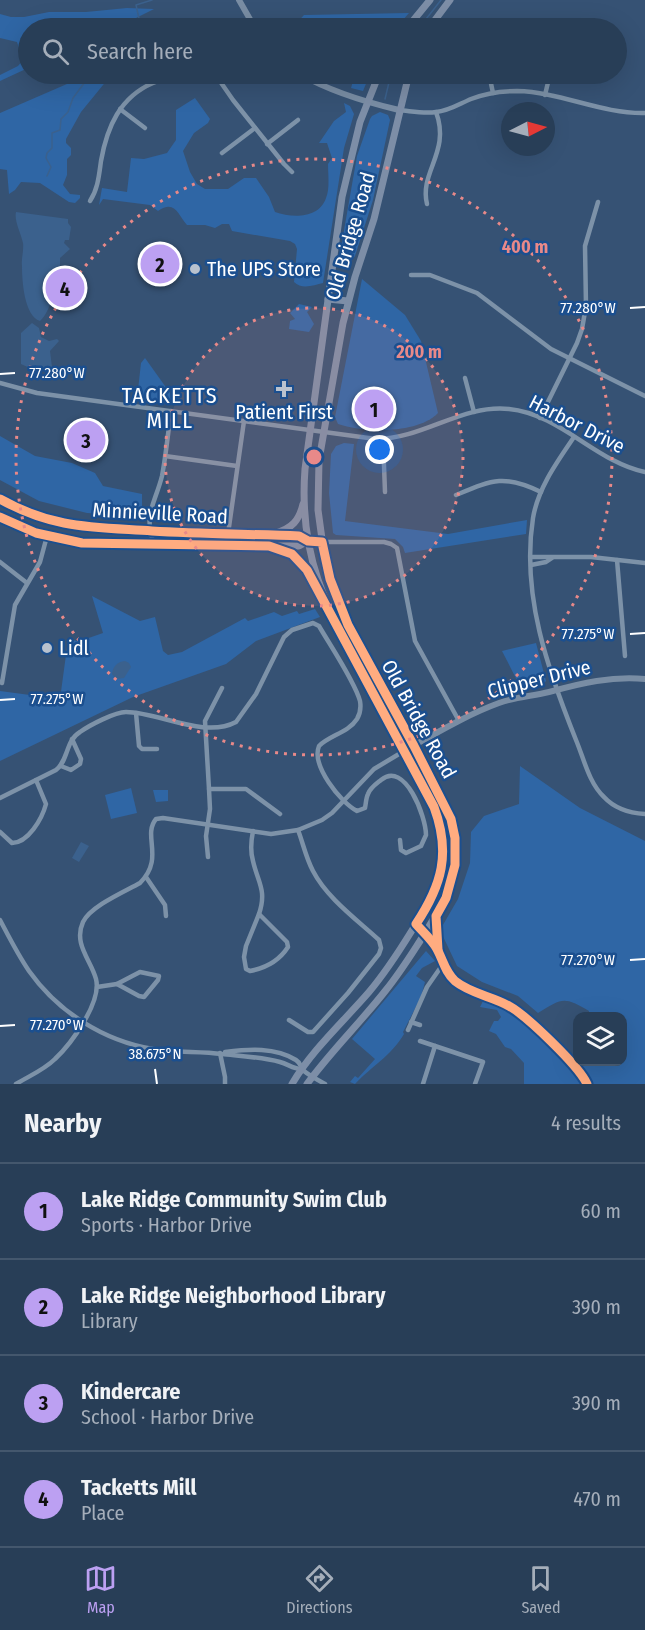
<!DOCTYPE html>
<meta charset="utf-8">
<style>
:root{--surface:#283e57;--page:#30455d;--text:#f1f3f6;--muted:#a5aeba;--line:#44576d;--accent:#bca0f2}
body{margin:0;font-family:"Fira Sans Condensed",sans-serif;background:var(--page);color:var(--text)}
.controls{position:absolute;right:18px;bottom:18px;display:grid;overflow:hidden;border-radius:12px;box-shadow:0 6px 24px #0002}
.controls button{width:54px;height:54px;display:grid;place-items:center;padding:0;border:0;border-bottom:2px solid var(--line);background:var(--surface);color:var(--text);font:30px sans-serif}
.compass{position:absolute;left:501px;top:102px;width:54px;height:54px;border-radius:50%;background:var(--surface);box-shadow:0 6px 24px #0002;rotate:84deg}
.you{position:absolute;left:380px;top:450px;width:21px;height:21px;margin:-15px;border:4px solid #fff;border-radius:50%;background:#1a73e8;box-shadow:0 0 0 9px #1a73e833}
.badge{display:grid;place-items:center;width:39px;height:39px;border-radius:50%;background:var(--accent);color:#111;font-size:20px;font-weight:700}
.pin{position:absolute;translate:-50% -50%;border:3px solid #fff;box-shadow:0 2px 6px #0006}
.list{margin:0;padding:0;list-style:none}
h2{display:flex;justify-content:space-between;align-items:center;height:78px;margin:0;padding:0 24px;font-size:26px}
h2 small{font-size:20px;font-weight:400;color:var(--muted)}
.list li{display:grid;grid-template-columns:39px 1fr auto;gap:18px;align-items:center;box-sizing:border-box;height:96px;padding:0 24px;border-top:2px solid var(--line)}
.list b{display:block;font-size:22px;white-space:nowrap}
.list p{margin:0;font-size:20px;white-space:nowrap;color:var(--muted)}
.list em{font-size:20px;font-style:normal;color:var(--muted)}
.icon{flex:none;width:33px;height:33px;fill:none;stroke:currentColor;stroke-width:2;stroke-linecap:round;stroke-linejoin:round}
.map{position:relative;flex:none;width:645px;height:1084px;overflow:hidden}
.search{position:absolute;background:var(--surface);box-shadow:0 6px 24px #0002;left:18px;right:18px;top:18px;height:66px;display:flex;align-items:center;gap:15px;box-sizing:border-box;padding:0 21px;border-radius:33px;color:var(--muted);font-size:22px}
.sheet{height:462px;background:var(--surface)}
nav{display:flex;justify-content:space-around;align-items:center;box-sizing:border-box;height:84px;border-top:2px solid var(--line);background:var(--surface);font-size:16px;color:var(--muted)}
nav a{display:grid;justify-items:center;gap:3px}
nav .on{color:var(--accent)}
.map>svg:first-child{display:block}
</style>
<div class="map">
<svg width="645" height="1084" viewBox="0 0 645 1084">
<rect width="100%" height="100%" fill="#365274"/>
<g fill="#2f66a5">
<polygon points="127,8 154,9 116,28 28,28 28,68 0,81 0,75 18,66 23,60 17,42 0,38 0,14 11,17 24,17 49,12 86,12"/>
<polygon points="409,13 396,28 295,28 294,26 304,15"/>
<polygon points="90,74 112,74 81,112 66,139 66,143 71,148 71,155 67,159 67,175 63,185 70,194 80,195 80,198 75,203 69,202 40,183 21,182 15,190 9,194 7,170 0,169 0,113"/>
<polygon points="355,74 370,74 363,91 351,88"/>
<path d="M195 98 210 119 208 123 194 133 183 151 190 172 197 184 205 189H228L244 178H256L269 197 275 212C292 218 319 219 326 198 330 188 328 175 328 164L332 158 327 143H319L334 121 346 112 344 103 350 106 354 114 344 148 323 283C314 285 302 290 294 282L297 249 295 244 290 241 232 231 229 224H222L215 228 205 225H187C178 215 175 199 158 211L150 205 103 199 99 205 102 188 127 192 131 158 144 159 167 153 176 140V110Z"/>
<polygon points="380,112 388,115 390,120 373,200 355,256 350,262 342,265 339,259 357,156 370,119 372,116"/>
<path d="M362 279 405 315 421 341 438 413C418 434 364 433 338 424L335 417Z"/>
<polygon points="299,304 312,307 307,312 314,324 309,332 289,329 290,321 295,319 290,313"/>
<polygon points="145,358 170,393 171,399 169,404 139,401 137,399 141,363"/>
<polygon points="0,436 35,456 72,463 95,473 103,486 142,494 142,508 133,516 87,513 39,501 0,480"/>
<polygon points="344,443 354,444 345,521 448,534 527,520 526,534 405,553 403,547 395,539 336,535 333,533 329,493 331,454 336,446"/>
<polygon points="92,596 140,621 155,617 163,651 168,655 182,652 245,618 248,621 274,612 282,616 297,611 299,614 315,609 320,617 256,641 226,664 133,697 0,761 0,691 60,699 68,640 80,641 103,633"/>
<polygon points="536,643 546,681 542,685 521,688 502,651"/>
<path d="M520 766 580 808 645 841V1084H591L586 1073 571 1058 577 1049 578 1062H622V1017L589 1016V1011C564 996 562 998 538 1013L518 996 482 982 457 966 440 930 458 899 470 863 471 832 484 816 519 804Z"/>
<polygon points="131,788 137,813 111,819 105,795"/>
<polygon points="153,790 168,790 168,801 156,802"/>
<path d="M426 951 435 961 422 968 416 976 425 982 421 997 403 1032 404 1034C391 1056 372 1066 355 1084L350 1082 355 1076 358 1078 375 1059 352 1039Z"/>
<path d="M484 999 510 1010 516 1015C538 1036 568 1057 582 1084H524V1063L511 1049 505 1047 496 1034 489 1031 494 1021H498L501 1017 497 1010 480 1007Z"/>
</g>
<g fill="#3b618d">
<path d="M16 212 68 219V223L71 227 69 240H65L64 243 70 249 60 258V275L63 280C51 289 53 309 40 321 24 316 22 280 22 266 21 259 24 251 23 243 21 233 14 221 16 212Z"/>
<polygon points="32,323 39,328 41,337 49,341 57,339 59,341 50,351 52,367 49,369 32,369 21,364 21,333"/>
<polygon points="370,399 388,401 387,410 379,409 377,419 363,417 364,413 368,412"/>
<path d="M125 661 129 663 131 667 124 678 116 679 112 674C113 666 117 662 125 661Z"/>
<polygon points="81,842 89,846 79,862 72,858"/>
</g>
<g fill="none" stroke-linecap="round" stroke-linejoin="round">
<g stroke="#3b618d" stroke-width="1.5">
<polyline points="139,28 140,23 136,5 152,0"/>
<polyline points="419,28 441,0"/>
<polyline points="385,99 391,74"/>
<polyline points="47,176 51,167 46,158 47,153 52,148 52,133 60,130 61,119 68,112 73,98 85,82 86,74"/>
</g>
<g stroke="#7d92a8" stroke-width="4.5">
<polyline points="215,74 233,100 284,164 292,172"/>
<polyline points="489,74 493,93"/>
<polyline points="545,95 550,74"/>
<polyline points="120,109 145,128"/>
<path d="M399 110C411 111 424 114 436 112 449 111 459 104 471 99 486 93 501 91 517 91 561 92 601 114 645 113"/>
<polyline points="267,144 298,120"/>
<polyline points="222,153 255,128"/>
<path d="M90 201C98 189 99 175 101 161 107 127 120 97 153 83 163 78 174 77 185 74"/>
<path d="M427 204C419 172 451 152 436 112"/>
<polyline points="411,275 430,275 477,293 551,349 645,396"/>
<polyline points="465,378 474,412"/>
<path d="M0 383 37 393 376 439C423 439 462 404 509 409 560 414 596 462 645 472"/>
<polyline points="540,418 577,343 582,329 586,306 585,246 598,202"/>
<path d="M574 437C557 462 538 488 533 518 521 595 548 670 576 740 584 759 589 783 604 797 615 809 629 813 645 814"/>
<polyline points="383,439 385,492"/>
<polyline points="165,456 237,466"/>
<path d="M456 495C492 480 504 474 541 492"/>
<polyline points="228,534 244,421"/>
<polyline points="322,542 384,542 391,544 397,548 415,641 459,721"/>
<path d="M154 544C143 514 155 504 162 476 166 455 168 433 171 411"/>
<polyline points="531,557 591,557 645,563"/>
<polyline points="617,560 625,656"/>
<polyline points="0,562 27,583"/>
<polyline points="531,565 546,562 552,558"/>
<polyline points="0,682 2,683 15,605 40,562 47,536"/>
<polyline points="136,713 139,746 142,749 157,749"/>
<polyline points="61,766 71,770 80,764 81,759 72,739"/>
<polyline points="209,789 246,789 280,814"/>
<path d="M0 798 56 770C69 760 65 741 80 732 90 725 115 712 126 712 159 712 204 739 236 722L256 694 284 637 292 630 313 623 319 626C330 645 355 682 360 701 361 707 360 714 357 719 348 733 330 735 319 746 311 765 340 802 357 811L365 808C366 803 366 798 368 794 370 788 376 784 381 780 405 760 426 817 426 835L421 846 406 853 401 850 400 840"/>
<path d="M253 831C251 841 250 851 253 861 258 883 267 890 259 914"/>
<path d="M0 832 12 843C28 843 42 819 46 804L36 780"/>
<polyline points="208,857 206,836 210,809 209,789 205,721 222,688"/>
<polyline points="146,877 165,905 166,916"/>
<path d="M259 914 287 942 288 947C279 961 266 968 250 971L246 969 244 957 246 946Z"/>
<path d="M0 920C9 937 18 955 29 971 58 1012 104 1041 153 1049 176 1053 199 1051 222 1054 241 1056 261 1057 280 1062 288 1064 293 1069 301 1069"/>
<polygon points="140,972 159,976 158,980 144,997 139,996 117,984"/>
<polyline points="97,987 117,984"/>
<path d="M289 1020 308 1032H313L348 993 379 954 381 948 379 940C356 919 327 898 313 871 306 858 303 843 298 830"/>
<polyline points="411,1022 420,1025"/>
<polyline points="408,1030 427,987 443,964"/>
<polyline points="420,1041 483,1062 475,1084"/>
<path d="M225 1052C249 1049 275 1047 296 1060 301 1063 300 1067 304 1071 310 1076 318 1080 325 1084"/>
<polyline points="220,1053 225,1077 225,1084"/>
<path d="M16 1084C29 1076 44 1070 55 1059 71 1044 102 1002 96 979 91 960 73 944 83 922 91 906 124 892 140 883 165 858 142 836 156 819L163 818 271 834 298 830 322 820 332 813 374 769 404 751"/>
<polyline points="423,1084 435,1046"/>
</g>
<g stroke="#798da4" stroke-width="6">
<polyline points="239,0 255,28"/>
<path d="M300 74C331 92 365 102 399 110"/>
<path d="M404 751C435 734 466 715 499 703 515 697 533 696 549 692 582 683 611 676 645 679"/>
<path d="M416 924C423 932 432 940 437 949 443 960 445 972 455 981 471 994 492 996 509 1006 527 1016 579 1066 587 1084"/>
</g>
<g stroke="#7d8ea7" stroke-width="7">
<polyline points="407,28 430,0"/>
<polyline points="429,28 450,0"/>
<polyline points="328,299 348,301"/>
<path d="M0 499C53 529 94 527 152 531 201 534 250 534 299 536L308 541 322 542"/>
<polyline points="0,517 36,533 82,543 253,546 299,546 308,541"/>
<path d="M276 533C292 528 299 521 303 504"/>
<path d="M277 549C304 556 306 571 318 593"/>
<polyline points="436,916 439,953"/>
<path d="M292 1084C312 1050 343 1022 369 992 385 973 398 953 411 932 438 889 453 858 434 807 413 768 392 728 371 689 329 612 298 560 305 469L342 197 360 122 379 74"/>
<path d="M307 1084C331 1051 361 1022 386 990 399 974 409 958 420 941 448 897 468 862 448 809L344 617 325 561 318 510 319 460 343 323 355 277 374 219 409 74"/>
</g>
<defs>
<g id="cycleway">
<path d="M0 499C53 529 94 527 152 531 201 534 250 534 299 536L308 541 322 542 330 579 348 625 414 746 451 819 455 838V865L446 898 436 916 438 950"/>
<path d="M0 517 36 533 82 543 269 546 292 554 307 570 434 807C451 853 442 885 416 924 423 932 432 940 437 949 443 960 445 972 455 981 471 994 492 996 509 1006 527 1016 579 1066 587 1084"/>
</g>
</defs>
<use href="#cycleway" stroke="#1b4f8f" stroke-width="13"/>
<use href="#cycleway" stroke="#ffac80" stroke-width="9"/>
</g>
<path fill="none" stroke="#fff" stroke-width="2" d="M630 308 645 307M0 374 15 373M630 634 645 633M0 700 15 699M630 960 645 959M0 1026 15 1025M155 1069 157 1084"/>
<circle cx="314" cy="457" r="149" fill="#e88989" fill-opacity=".12"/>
<g fill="none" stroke="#e88989" stroke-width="3" stroke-dasharray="3 6">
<circle cx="314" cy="457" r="149"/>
<circle cx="314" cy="457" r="298"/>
</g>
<g fill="#b9c2ce" stroke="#1b4f8f" stroke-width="2">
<circle cx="195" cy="269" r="6"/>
<path d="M281 380h6v6h6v6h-6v6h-6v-6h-6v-6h6z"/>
<circle cx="47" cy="648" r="6"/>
</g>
<g text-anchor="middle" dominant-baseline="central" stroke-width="5" stroke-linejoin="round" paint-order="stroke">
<g font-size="20" fill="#fff" stroke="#1b4f8f">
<text transform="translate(350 236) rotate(-74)">Old Bridge Road</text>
<text transform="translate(577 424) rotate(27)">Harbor Drive</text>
<text transform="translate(160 513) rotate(3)">Minnieville Road</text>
<text transform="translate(539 679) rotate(-14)">Clipper Drive</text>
<text transform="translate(419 719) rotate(61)">Old Bridge Road</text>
</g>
<g font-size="20" fill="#fff" stroke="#1b4f8f" text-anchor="start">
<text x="207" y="269">The UPS Store</text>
<text x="284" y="412" text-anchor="middle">Patient First</text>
<text x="59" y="648">Lidl</text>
</g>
<g font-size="22" letter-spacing="1.5" fill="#fff" stroke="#1b4f8f">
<text x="170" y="395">TACKETTS<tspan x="170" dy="25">MILL</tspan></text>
</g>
</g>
<g font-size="15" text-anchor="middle" fill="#fff" stroke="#1b4f8f" stroke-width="5" stroke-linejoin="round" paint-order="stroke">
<text x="588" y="313">77.280°W</text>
<text x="57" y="378">77.280°W</text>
<text x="588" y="639">77.275°W</text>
<text x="57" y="704">77.275°W</text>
<text x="588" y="965">77.270°W</text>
<text x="57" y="1030">77.270°W</text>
<text x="155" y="1059">38.675°N</text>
</g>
<circle cx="314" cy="457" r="9" fill="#e88989" stroke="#1b4f8f" stroke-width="3"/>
<g font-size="18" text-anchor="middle" font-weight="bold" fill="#e88989" stroke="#1b4f8f" stroke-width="5" stroke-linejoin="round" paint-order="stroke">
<text x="525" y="253">400 m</text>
<text x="419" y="358">200 m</text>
</g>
</svg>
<div class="controls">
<button><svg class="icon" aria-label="layers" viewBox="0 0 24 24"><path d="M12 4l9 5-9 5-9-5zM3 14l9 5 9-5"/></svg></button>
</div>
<svg class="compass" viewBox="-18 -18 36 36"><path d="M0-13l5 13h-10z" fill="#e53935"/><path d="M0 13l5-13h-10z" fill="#a5aeba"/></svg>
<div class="you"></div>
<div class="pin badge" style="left:374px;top:409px">1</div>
<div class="pin badge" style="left:160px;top:264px">2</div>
<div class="pin badge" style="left:86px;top:440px">3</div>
<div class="pin badge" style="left:65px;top:288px">4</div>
<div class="search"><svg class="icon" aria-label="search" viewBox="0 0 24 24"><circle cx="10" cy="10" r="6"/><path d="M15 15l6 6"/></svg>Search here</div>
</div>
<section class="sheet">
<h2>Nearby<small>4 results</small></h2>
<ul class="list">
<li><span class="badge">1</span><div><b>Lake Ridge Community Swim Club</b><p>Sports · Harbor Drive</p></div><em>60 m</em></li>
<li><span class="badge">2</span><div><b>Lake Ridge Neighborhood Library</b><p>Library</p></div><em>390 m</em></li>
<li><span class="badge">3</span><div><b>Kindercare</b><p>School · Harbor Drive</p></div><em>390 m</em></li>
<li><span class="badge">4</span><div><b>Tacketts Mill</b><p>Place</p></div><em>470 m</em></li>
</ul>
</section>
<nav>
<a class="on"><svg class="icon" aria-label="map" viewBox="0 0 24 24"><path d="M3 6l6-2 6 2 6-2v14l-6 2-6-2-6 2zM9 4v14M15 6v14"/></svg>Map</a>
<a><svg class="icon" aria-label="directions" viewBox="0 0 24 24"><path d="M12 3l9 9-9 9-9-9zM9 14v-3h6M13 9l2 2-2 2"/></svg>Directions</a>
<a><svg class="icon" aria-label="saved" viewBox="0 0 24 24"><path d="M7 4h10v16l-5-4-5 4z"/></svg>Saved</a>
</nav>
